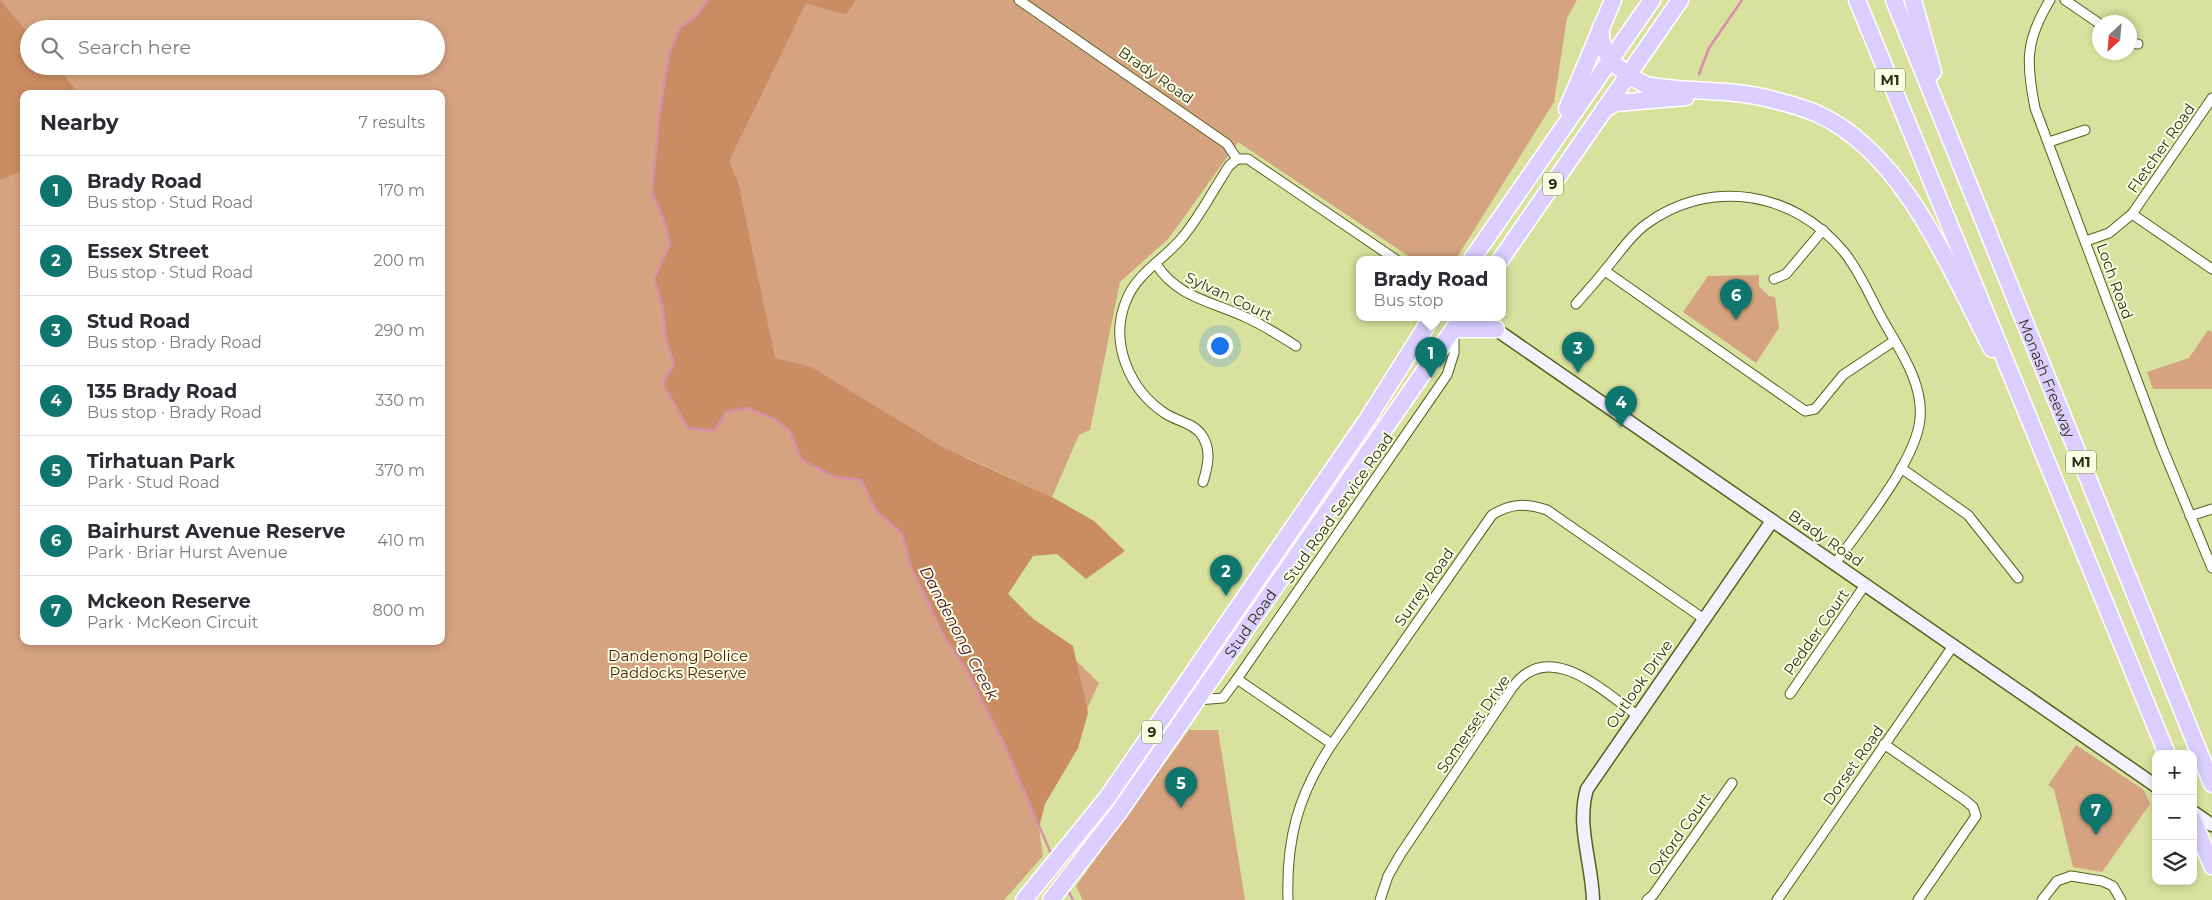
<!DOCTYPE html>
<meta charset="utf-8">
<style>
:root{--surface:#fff;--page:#f2f2f3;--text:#2b2b33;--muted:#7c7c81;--line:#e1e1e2;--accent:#0f766e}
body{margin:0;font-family:Montserrat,sans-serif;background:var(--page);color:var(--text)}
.controls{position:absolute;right:15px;bottom:15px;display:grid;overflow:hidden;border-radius:10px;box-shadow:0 2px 8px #0003}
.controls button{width:45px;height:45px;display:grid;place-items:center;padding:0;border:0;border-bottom:1px solid var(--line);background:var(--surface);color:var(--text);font:25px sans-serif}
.compass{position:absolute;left:2092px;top:15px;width:45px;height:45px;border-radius:50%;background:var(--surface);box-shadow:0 2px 8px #0003;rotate:206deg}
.you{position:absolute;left:1219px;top:345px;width:18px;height:18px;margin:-12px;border:4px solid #fff;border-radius:50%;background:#1a73e8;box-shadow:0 0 0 8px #1a73e833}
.badge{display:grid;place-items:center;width:32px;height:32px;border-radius:50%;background:var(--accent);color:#fff;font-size:16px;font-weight:700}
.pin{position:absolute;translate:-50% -41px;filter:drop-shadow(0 1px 2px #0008)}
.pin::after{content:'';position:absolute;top:26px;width:18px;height:15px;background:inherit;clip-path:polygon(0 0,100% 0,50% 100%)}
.popup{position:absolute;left:1356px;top:256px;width:150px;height:65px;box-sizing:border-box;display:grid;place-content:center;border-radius:10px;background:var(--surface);filter:drop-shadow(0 1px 4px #0005);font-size:16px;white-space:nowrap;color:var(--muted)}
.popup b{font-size:19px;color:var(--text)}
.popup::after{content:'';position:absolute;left:50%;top:100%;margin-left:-10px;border:10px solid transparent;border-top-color:var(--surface)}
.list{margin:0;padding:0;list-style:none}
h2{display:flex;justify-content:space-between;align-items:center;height:65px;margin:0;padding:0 20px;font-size:21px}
h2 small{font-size:16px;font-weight:400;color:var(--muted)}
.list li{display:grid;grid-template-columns:32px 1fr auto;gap:15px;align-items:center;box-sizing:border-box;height:70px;padding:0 20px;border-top:1px solid var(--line)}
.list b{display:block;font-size:19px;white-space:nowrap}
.list p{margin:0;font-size:16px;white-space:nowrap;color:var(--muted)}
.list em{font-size:16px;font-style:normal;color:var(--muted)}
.icon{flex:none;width:28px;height:28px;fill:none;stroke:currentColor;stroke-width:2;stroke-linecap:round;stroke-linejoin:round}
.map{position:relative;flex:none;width:2212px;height:900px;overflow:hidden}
.search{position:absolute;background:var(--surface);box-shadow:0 2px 8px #0003;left:20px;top:20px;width:425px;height:55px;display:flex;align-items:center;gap:12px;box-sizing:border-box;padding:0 18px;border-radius:28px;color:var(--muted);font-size:19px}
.panel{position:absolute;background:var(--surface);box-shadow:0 2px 8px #0003;left:20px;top:90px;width:425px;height:555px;border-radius:10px}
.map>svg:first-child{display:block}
</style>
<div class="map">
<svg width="2212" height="900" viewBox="0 0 2212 900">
<rect width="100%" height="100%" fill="#d8e19e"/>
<g fill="#d6a381" fill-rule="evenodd">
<path d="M0 0H776L806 2 846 15 856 0H1577L1567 18 1554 102 1456 259H1413L1238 142 1169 238 1120 282 1090 430 1079 435 1052 497 961 455 1047 506 1008 594 1099 683 1050 789 1031 808 1039 828 1043 856 1004 900H0ZM29 29H436V66H29ZM24 94H441V641H24Z"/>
<polygon points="1759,275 1759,286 1769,296 1775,297 1779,328 1756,363 1683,312 1708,276"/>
<polygon points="2208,330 2212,332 2212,389 2153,389 2147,372 2189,358"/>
<polygon points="1189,730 1218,730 1245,900 1083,900 1076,886"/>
<polygon points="2076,745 2144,790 2150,804 2102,872 2073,867 2054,789 2048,785"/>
</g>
<g fill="#ca8c62">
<polygon points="0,0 29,34 29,66 56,66 79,94 24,94 24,170 0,180"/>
<polygon points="708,0 856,0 846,15 806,3 729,161 738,182 775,358 811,367 944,448 1052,497 1094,521 1125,551 1086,579 1057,554 1033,556 1008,594 1029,616 1073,646 1088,713 1078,748 1045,804 1039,828 1005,746 967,671 946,640 911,567 902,533 876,511 861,480 834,477 801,459 790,431 774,419 747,408 726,412 715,431 688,428 663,384 674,364 666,340 663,308 655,278 670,244 664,220 652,193 659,118 669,54 680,28 697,15"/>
</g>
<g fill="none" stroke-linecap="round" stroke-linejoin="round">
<g stroke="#d78faa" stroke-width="2.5">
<polyline points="708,0 697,15 680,28 669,54 659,118 652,193 664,220 670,244 654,279 663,308 666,340 674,364 663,384 688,428 715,431 726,412 747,408 774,419 790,431 801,459 834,477 861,480 876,511 902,533 911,567 946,640 967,671 1005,746 1052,856"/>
<polyline points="1699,74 1709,48 1742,0"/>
<polyline points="1067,888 1073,900"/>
</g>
<defs>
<g id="street">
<polyline points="1019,0 1227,144 1237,159"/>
<path d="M2050 0C2025 41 2026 63 2035 108L2162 447 2212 568"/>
<polyline points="2065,0 2100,24"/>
<polyline points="2130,43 2138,44"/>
<polyline points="2049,142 2085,130"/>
<polyline points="1237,159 1248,159 1395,259"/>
<polyline points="2132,214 2212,98"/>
<polyline points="2086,241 2109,233 2132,214 2212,269"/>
<path d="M1156 264C1177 297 1210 301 1243 316 1262 324 1279 335 1296 346"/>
<polyline points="1605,271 1805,411 1815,409 1843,375 1894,341"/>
<polyline points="1774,279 1786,274 1823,230"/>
<path d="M1576 304C1585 293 1596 282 1605 270 1618 255 1629 237 1645 225 1709 177 1794 191 1844 252 1858 269 1868 292 1878 311 1895 344 1924 380 1920 419 1916 462 1860 528 1835 564"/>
<polyline points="1901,468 1968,515 2018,578"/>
<path d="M1203 482C1208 466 1212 449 1201 434 1193 423 1177 421 1166 414 1129 390 1109 342 1126 301 1136 274 1163 260 1181 239 1200 217 1213 190 1229 166L1237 159"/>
<polyline points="2190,516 2212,509"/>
<polyline points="1237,679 1332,744"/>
<polyline points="1790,694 1865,585"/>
<polyline points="1197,700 1223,698 1237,679 1447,375 1454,353 1454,331"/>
<polyline points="1884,744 1966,801 1973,807 1976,816 1918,900"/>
<path d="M1288 900C1286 839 1298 795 1332 744L1492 515C1511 503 1526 503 1547 510L1704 619"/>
<path d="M1380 900 1388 876 1400 855 1512 688C1548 637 1603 691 1637 715"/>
<polyline points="1647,900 1653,895 1732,783"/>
<polyline points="1777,900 1953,646"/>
<polyline points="2042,900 2057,881 2071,876 2102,881 2113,886 2121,900"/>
</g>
<g id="secondary">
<polyline points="1478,317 2156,786"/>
<polyline points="2193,812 2212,825"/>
<path d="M1593 900C1592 862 1576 826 1587 789L1772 521"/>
</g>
<g id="highway">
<polyline points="1857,0 2167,754"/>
<path id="s1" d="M1894 0 2212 784"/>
<polyline points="1913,0 1933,72"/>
<path d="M1601 27C1598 56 1622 73 1646 85 1687 93 1732 88 1774 100 1789 104 1806 108 1820 115 1905 155 1950 270 1992 349"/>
<polyline points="1567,109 1613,0"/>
<polyline points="1604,109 1616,103 1686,97"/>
<polyline points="1472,259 1652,0"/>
<polyline points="1501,259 1680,0"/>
<polyline points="1454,329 1496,329"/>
<polyline points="2193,820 2212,866"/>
<polyline points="1024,900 1107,798 1367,420 1432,317"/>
<path id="s2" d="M1051 900 1119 812 1462 317"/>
</g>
</defs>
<use href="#street" stroke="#59601e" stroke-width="11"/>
<use href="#secondary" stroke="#59601e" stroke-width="15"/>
<use href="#highway" stroke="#fff" stroke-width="19"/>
<use href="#street" stroke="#fff" stroke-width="9"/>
<use href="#secondary" stroke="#f4f1ff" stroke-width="12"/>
<use href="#highway" stroke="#dacffe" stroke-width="16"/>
</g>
<g text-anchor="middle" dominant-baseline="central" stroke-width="4" stroke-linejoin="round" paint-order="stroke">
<g fill="#fafee4" stroke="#6a6d52" stroke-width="1">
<rect x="1875" y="68.5" width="30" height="23" rx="4"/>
<rect x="1543" y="172.5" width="20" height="23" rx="4"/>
<rect x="2066" y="450.5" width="30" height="23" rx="4"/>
<rect x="1142" y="720.5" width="20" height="23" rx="4"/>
</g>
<g font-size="14" font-weight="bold" fill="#2c2f14">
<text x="1890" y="80">M1</text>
<text x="1553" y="184">9</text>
<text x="2081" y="462">M1</text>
<text x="1152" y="732">9</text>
</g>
<g font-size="15" fill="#2c2f14" stroke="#fafee4">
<text transform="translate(1156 75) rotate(35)">Brady Road</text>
<text transform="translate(2161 148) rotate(-55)">Fletcher Road</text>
<text transform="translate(2115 281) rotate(70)">Loch Road</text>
<text transform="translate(1229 296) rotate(25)">Sylvan Court</text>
<text stroke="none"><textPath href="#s1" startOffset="408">Monash Freeway</textPath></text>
<text transform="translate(1338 508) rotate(-55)">Stud Road Service Road</text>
<text transform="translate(1826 538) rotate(35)">Brady Road</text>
<text transform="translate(1424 587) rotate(-55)">Surrey Road</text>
<text stroke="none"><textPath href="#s2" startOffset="341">Stud Road</textPath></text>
<text transform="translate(1816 632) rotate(-55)">Pedder Court</text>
<text transform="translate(1639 684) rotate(-55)">Outlook Drive</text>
<text transform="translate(1473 724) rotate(-55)">Somerset Drive</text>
<text transform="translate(1853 765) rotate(-55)">Dorset Road</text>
<text transform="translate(1679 834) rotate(-55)">Oxford Court</text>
</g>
<g font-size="15" fill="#471f00" stroke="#fafee4">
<text x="678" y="655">Dandenong Police<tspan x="678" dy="17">Paddocks Reserve</tspan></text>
</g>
<g font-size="16" font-style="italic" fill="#4d0d2d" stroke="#fafee4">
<text transform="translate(959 633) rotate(62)">Dandenong Creek</text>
</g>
</g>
</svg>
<div class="controls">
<button>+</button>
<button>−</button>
<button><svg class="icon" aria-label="layers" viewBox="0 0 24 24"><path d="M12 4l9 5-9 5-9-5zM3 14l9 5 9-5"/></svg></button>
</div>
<svg class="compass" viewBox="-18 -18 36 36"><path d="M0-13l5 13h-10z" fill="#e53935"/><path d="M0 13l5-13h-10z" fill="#7c7c81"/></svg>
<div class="you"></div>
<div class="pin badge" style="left:1431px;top:378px">1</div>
<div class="popup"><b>Brady Road</b>Bus stop</div>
<div class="pin badge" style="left:1226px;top:596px">2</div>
<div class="pin badge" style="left:1578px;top:373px">3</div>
<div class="pin badge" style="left:1621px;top:427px">4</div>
<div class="pin badge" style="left:1181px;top:808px">5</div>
<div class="pin badge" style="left:1736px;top:320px">6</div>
<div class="pin badge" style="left:2096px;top:835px">7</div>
<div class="search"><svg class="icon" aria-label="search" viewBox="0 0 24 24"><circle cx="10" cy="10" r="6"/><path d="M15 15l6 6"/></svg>Search here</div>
<section class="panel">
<h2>Nearby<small>7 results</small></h2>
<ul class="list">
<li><span class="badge">1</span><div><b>Brady Road</b><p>Bus stop · Stud Road</p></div><em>170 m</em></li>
<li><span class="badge">2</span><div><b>Essex Street</b><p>Bus stop · Stud Road</p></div><em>200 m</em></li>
<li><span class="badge">3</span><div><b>Stud Road</b><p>Bus stop · Brady Road</p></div><em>290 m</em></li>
<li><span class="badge">4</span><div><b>135 Brady Road</b><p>Bus stop · Brady Road</p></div><em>330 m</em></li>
<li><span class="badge">5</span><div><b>Tirhatuan Park</b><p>Park · Stud Road</p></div><em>370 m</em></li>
<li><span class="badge">6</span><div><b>Bairhurst Avenue Reserve</b><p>Park · Briar Hurst Avenue</p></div><em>410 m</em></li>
<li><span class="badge">7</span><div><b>Mckeon Reserve</b><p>Park · McKeon Circuit</p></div><em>800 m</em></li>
</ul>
</section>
</div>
